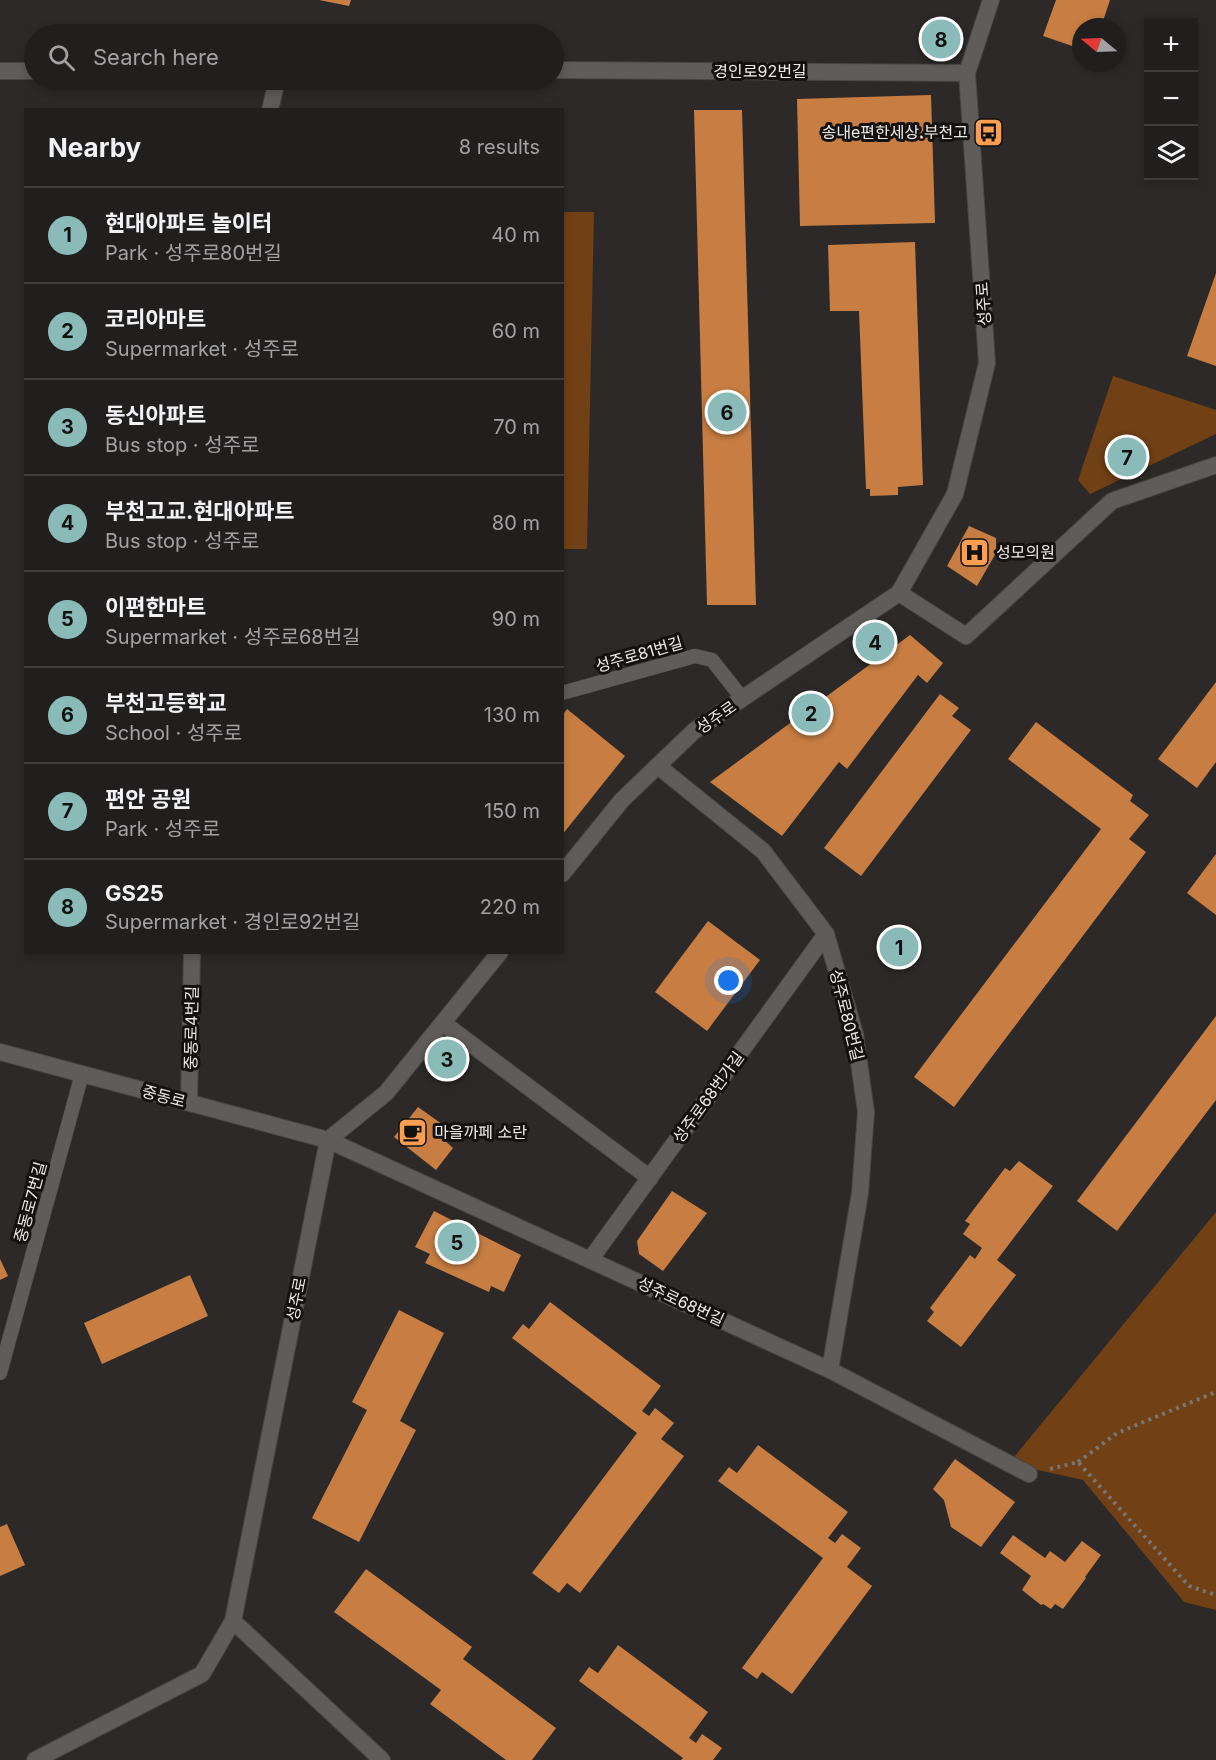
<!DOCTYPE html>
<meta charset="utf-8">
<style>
:root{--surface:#211f1e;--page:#292727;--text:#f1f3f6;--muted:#a2a2a4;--line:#3e3d3c;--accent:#8bbbb9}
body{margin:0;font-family:Inter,"Noto Sans KR",sans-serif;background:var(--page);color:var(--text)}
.controls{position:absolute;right:18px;top:18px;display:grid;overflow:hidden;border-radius:0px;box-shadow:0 3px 9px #0003}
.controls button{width:54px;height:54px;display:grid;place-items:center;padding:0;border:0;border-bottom:2px solid var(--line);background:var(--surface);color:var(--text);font:30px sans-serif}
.compass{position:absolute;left:1072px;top:18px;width:54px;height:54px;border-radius:50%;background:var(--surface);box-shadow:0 3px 9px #0003;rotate:289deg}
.you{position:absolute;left:729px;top:981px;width:21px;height:21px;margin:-15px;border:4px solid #fff;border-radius:50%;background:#1a73e8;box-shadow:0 0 0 9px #1a73e833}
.badge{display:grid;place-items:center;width:39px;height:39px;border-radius:50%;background:var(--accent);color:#111;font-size:20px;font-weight:700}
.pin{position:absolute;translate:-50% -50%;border:3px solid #fff;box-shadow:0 2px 6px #0006}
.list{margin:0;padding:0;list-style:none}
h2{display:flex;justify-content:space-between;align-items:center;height:78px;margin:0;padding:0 24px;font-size:26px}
h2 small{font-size:20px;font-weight:400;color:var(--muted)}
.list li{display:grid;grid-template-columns:39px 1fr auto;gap:18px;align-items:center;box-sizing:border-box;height:96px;padding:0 24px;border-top:2px solid var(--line)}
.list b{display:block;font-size:22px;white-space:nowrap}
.list p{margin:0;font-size:20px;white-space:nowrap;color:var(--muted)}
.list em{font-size:20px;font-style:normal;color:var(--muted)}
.icon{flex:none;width:33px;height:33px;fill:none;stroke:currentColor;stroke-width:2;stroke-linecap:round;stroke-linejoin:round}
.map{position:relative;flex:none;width:1216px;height:1760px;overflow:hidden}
.search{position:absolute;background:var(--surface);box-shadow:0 3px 9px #0003;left:24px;top:24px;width:540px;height:66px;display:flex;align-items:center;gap:15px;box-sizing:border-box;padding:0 21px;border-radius:33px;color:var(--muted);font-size:22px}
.panel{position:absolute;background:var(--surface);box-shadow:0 3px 9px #0003;left:24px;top:108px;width:540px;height:846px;border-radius:0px}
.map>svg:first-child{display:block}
</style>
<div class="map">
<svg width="1216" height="1760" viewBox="0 0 1216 1760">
<rect width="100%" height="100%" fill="#2c2928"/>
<g fill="#714014">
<polygon points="562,212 594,212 587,549 563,549"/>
<polygon points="1113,376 1216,410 1216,434 1090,494 1078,480"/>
<polygon points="1216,1212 1216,1610 1184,1602 1083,1480 1010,1464 1014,1457"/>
</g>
<g fill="#c87e42">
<polygon points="319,0 351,0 349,6"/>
<polygon points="1056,0 1110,0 1101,27 1081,27 1081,49 1043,36"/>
<polygon points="931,95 935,223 800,226 797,99"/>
<polygon points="694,110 742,110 756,605 707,605"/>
<polygon points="915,242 923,485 898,487 898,495 870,496 870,489 866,489 859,311 830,311 828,245"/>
<polygon points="1216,273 1216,366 1187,356"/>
<polygon points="969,526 996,538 996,553 977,586 947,566"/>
<polygon points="910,635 943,663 927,683 918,675 847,769 839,762 782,836 710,782"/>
<polygon points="1216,682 1216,762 1197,788 1158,759"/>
<polygon points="940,694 959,708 952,716 971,730 861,876 824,848"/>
<polygon points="567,709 625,756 562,835 562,716"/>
<polygon points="1036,722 1133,795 1130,801 1149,815 1129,839 1146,852 954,1107 914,1077 1101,829 1008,759"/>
<polygon points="1216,854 1216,915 1187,893"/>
<polygon points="708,921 760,960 707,1031 655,992"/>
<polygon points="1216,1016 1216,1100 1117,1231 1077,1201"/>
<polygon points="418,1107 449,1129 442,1138 453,1148 436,1170 394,1137"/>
<polygon points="1019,1161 1053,1186 997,1260 1016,1275 961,1347 927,1321 934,1312 930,1308 970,1255 975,1259 982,1248 963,1234 970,1224 965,1221 1005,1168 1010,1171"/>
<polygon points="672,1191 707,1213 663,1271 639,1254 637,1241"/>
<polygon points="434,1211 521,1255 504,1292 491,1286 489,1292 425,1263 430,1254 415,1247"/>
<polygon points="0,1259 8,1276 0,1280"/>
<polygon points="190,1275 208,1316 102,1364 84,1323"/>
<polygon points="550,1302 661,1386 642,1411 649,1416 655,1408 674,1423 661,1439 684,1456 580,1593 567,1583 559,1593 532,1573 637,1433 512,1338 523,1324 529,1329"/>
<polygon points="399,1310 444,1333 400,1421 416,1430 359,1542 312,1518 367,1410 352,1402"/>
<polygon points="758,1445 848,1512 828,1538 835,1543 842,1534 861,1548 847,1567 872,1586 792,1694 762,1672 757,1679 742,1668 823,1558 718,1481 729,1467 737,1473"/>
<polygon points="955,1459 1015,1502 981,1547 951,1527 944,1500 933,1489"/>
<polygon points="7,1524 25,1565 0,1576 0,1527"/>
<polygon points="1013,1535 1045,1558 1050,1551 1065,1562 1082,1541 1101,1555 1085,1577 1086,1578 1063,1609 1055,1604 1051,1609 1043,1604 1041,1605 1022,1590 1031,1576 1000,1553"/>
<polygon points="366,1569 472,1647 463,1659 556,1728 532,1760 506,1760 430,1704 441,1690 334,1612"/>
<polygon points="618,1645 708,1712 689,1738 696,1743 702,1734 722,1748 713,1760 681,1760 683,1758 579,1681 589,1667 598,1673"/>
</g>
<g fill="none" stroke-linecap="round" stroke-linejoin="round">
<defs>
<g id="service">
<polyline points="562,693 695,656 712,660 742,698"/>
<polyline points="0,1373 82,1074"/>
</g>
<g id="minor">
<polyline points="554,70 967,73"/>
<polyline points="0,71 34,71"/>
<polyline points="270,110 277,80"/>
<polyline points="899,593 966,636 1112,501 1216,465"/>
<polyline points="658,766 763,851 826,934 855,1034 866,1112 860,1193 830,1370"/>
<polyline points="443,1023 650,1178"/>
<polyline points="189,1103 192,952"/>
<polyline points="590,1260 826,934"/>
<polyline points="233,1621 382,1760"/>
<polyline points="35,1760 202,1674 233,1621 328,1140 830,1370 1029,1474"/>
</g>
<g id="tertiary">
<polyline points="562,874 622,800 694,731 899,593 955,494 987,363 967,73 991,0"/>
<polyline points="0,1052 328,1140 386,1093 500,952"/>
</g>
</defs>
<use href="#service" stroke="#484644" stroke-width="15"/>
<use href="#minor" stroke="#484644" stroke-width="18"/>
<use href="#tertiary" stroke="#484644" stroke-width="18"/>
<g stroke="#787574" stroke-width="4" stroke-dasharray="3 4.5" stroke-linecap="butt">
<polyline points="1078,1462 1117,1433 1216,1392"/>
<polyline points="1050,1469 1078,1462 1189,1586 1216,1595"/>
</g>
<use href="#service" stroke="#5f5c5a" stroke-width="14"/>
<use href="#minor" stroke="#5f5c5a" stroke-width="16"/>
<use href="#tertiary" stroke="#5f5c5a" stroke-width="16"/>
</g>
<defs>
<symbol id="bus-square" viewBox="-11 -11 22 22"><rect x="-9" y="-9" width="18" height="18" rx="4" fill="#fb9e51" stroke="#131211"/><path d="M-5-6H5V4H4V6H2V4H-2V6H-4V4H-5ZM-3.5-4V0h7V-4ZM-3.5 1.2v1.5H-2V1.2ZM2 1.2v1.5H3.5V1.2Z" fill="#111"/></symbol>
<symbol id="hospital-square" viewBox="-11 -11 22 22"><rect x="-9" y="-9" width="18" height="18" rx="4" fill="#fb9e51" stroke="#131211"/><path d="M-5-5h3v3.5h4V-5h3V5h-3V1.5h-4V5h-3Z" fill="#111"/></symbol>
<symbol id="cafe-square" viewBox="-11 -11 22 22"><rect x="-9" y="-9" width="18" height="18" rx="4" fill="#fb9e51" stroke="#131211"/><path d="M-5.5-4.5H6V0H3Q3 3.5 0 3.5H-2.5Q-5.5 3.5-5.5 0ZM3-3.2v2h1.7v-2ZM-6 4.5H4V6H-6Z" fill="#111"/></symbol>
</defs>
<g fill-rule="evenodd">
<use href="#bus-square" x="972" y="116" width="33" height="33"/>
<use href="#hospital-square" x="958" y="536" width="33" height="33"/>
<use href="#cafe-square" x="396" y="1116" width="33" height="33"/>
</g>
<g text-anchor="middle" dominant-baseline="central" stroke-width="6" stroke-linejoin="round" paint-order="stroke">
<g font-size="16" fill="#edebea" stroke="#131211">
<text x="760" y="71">경인로92번길</text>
<text transform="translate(983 304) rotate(-94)">성주로</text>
<text transform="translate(639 654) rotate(-16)">성주로81번길</text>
<text transform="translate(716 717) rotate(-35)">성주로</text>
<text transform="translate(847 1015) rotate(76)">성주로80번길</text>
<text transform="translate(191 1028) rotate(-89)">중동로4번길</text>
<text transform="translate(164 1096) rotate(15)">중동로</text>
<text transform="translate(708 1097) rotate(-54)">성주로68번가길</text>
<text transform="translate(30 1202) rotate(-75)">중동로7번길</text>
<text transform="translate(296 1299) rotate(-79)">성주로</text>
<text transform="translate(681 1301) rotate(25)">성주로68번길</text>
</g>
<g font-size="16" fill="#edebea" stroke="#131211" text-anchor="start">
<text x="968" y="132" text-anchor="end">송내e편한세상.부천고</text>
<text x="996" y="552">성모의원</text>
<text x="434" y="1132">마을까페 소란</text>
</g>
</g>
</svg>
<div class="controls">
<button>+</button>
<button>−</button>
<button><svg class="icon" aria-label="layers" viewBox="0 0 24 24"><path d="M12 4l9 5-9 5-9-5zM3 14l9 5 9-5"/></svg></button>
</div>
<svg class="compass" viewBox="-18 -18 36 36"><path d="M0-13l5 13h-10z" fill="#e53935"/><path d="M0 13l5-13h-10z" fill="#a2a2a4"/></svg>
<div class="you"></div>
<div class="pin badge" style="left:899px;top:947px">1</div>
<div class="pin badge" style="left:811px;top:713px">2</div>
<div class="pin badge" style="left:447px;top:1059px">3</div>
<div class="pin badge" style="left:875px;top:642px">4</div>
<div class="pin badge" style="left:457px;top:1242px">5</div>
<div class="pin badge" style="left:727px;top:412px">6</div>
<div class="pin badge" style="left:1127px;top:457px">7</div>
<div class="pin badge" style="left:941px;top:39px">8</div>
<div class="search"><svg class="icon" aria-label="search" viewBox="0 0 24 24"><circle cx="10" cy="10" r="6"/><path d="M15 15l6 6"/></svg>Search here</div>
<section class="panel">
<h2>Nearby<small>8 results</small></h2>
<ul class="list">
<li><span class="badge">1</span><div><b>현대아파트 놀이터</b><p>Park · 성주로80번길</p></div><em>40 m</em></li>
<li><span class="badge">2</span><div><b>코리아마트</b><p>Supermarket · 성주로</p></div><em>60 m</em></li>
<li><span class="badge">3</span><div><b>동신아파트</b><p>Bus stop · 성주로</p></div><em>70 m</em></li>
<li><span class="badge">4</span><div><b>부천고교.현대아파트</b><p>Bus stop · 성주로</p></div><em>80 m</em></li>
<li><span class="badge">5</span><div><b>이편한마트</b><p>Supermarket · 성주로68번길</p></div><em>90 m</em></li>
<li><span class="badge">6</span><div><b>부천고등학교</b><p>School · 성주로</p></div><em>130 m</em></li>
<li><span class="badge">7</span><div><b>편안 공원</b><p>Park · 성주로</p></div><em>150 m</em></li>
<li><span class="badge">8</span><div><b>GS25</b><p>Supermarket · 경인로92번길</p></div><em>220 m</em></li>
</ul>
</section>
</div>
